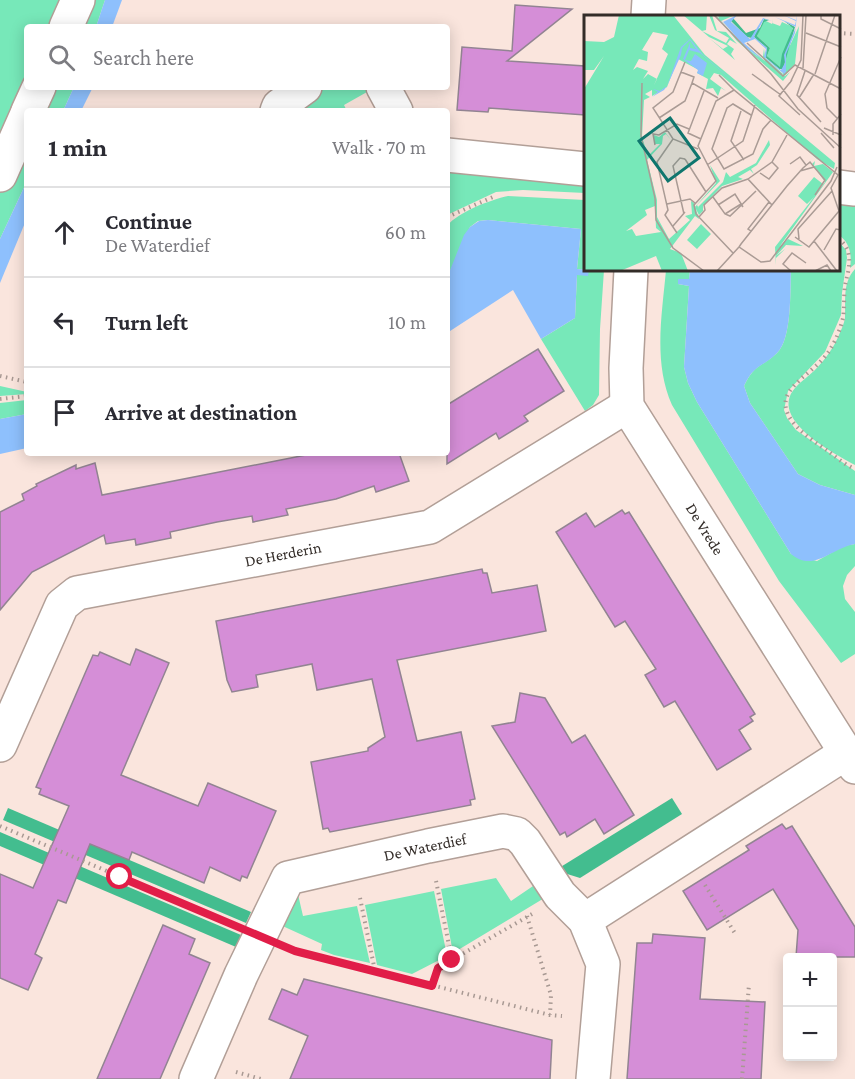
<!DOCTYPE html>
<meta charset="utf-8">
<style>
:root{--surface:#fff;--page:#f7f7f7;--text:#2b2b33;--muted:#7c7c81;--line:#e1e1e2}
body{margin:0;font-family:"Crimson Pro",serif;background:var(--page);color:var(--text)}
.controls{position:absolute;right:18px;bottom:18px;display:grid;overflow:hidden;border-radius:6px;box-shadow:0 3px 15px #0003}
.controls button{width:54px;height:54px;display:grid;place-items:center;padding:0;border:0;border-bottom:2px solid var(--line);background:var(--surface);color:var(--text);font:30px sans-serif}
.stop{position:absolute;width:18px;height:18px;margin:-14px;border:4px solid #e11d48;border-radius:50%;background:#fff}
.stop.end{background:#e11d48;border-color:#fff;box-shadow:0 2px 6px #0008}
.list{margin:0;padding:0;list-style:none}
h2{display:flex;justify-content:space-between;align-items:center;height:78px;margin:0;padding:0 24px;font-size:26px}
h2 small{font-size:20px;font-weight:400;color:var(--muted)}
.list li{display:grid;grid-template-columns:39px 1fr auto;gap:18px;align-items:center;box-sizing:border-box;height:90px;padding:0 24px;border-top:2px solid var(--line)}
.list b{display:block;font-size:22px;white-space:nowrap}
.list p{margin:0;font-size:20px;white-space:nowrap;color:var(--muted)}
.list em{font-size:20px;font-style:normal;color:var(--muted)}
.icon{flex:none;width:33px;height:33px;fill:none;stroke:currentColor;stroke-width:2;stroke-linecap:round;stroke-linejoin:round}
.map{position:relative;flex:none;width:855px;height:1079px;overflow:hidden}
.search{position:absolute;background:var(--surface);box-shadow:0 3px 15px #0003;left:24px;top:24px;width:426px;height:66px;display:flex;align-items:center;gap:15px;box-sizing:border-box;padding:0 21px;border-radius:6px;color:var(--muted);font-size:22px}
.panel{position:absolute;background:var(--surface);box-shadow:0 3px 15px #0003;left:24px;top:108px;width:426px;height:348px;border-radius:6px}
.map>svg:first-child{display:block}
</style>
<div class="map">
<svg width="855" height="1079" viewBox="0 0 855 1079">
<rect width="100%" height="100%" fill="#fae5dd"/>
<g fill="#77e8b9">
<polygon points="0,0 69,0 57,27 27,27 27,87 0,152"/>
<polygon points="87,0 105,0 96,27 75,27"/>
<polygon points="48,87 74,87 63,111 37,111"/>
<polygon points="326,87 364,87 367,92 344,105 347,111 293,111 299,103"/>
<polygon points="27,133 27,181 0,239 0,193"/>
<polygon points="447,172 585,181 585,193 523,190 496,192 447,215"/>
<path d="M508 196 585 200V270L577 269 581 229 488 220 478 221 470 227 447 278V226C458 212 490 200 508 196Z"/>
<path d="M838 202 855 203V264L850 268C852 255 850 243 839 235Z"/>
<path d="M839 242 846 250 847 258 842 293 841 315 825 352 788 391 784 410 787 418 796 430 855 471V495L820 485 798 474 750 403 744 386C755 363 761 368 777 353 792 339 790 291 791 270H838Z"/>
<path d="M855 269V465C833 453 768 419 795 388 801 381 809 376 815 370 825 360 834 347 839 335 841 330 844 324 845 318 846 301 842 283 855 269Z"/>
<polygon points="585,270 604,270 600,329 599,395 593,405 585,411 541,339 575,318 577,275 589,271"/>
<path d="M666 270H690L689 280 678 284 689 286 684 367 688 383 697 402 791 554 817 561 843 546 855 544V566L847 575 843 586 845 599 855 612V654L841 663 779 581 672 405C653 362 662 315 666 270Z"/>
<polygon points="0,386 27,392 27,394 0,396"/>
<polygon points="27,400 27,414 0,419 0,403"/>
<polygon points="496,878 511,901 536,884 546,897 453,953 441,889"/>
<polygon points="297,890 303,916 357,906 370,963 334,955 321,950 322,944 276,923"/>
<polygon points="434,891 447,956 412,974 377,965 365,905"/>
</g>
<g fill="#43bd8f">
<polygon points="672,798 682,814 580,878 564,873 559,868"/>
<polygon points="8,808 251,912 246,923 3,820"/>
<polygon points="0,832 241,935 236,947 0,846"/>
</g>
<g fill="#8ec0fd">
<polygon points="105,0 122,0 112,27 96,27"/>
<polygon points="74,87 93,87 81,111 63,111"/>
<polygon points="27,181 27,218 0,283 0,239"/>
<polygon points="488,220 581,229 577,269 589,270 588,276 577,275 575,318 541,339 513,290 447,333 447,278 464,235 470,227 479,221"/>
<path d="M690 270H791C790 291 792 339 777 353 762 368 754 364 744 386L750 403 798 474 820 485 855 495V544C831 548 814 573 791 554L697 402 688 383 684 367 689 286 678 284V279H689Z"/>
<polygon points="27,414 27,448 0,454 0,419"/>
</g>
<g fill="#d58ed7" stroke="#928492" stroke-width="1.5">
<polygon points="515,5 572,9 507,61 585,66 585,115 489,108 488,112 457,110 462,47 512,51"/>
<polygon points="538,349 564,391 524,416 528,421 499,439 496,433 447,464 447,405"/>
<polygon points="316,453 399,453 409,481 376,492 374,486 336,499 286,509 288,515 253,522 252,516 217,522 170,532 171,538 136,545 135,539 106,544 104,535 32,572 0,610 0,512 24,500 22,494 37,486 36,484 76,465 76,469 95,463 102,495"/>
<polygon points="622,510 625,514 629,512 755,714 750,717 753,721 739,730 751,749 717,770 675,701 664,707 645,675 656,669 625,621 615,627 556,532 586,513 595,527"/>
<polygon points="482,569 483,573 487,573 492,593 537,585 546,631 397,660 417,741 461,732 475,799 470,800 471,805 330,832 328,828 323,829 311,762 368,751 368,748 385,737 372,679 317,690 312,664 256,675 258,687 232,692 227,680 216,621"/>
<polygon points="136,649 169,663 121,775 198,806 208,783 276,811 247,878 242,876 240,881 210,867 204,883 132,852 129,860 90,844 66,903 58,900 35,954 42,958 28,990 0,978 0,874 33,888 69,806 39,794 41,789 36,787 83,678 93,655 98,656 100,652 130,665"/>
<polygon points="520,693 545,698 572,743 585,735 634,815 604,834 595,819 567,837 565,832 560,835 492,726 515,722"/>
<polygon points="782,824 786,829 792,826 855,927 855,957 796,957 798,930 773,889 707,930 683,891 749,850 746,846"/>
<polygon points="163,925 195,939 189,954 210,963 160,1079 97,1079"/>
<polygon points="653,934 705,938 700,999 765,1002 761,1079 627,1079 637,943 652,943"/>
<polygon points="304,979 552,1040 550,1079 290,1079 308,1036 269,1019 282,989 297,995"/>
</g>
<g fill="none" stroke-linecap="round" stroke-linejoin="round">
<defs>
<g id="minor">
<polyline points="648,16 649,0"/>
<polyline points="66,27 78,0"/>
<polyline points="383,87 396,111"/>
<polyline points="28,111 39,87"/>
<polyline points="277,111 279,106 305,87"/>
<polyline points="447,155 585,169"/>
<polyline points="0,175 27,114"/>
<polyline points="838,187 855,189"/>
<polyline points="631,270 626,368 627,406 855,767"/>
<polyline points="0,745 62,605 77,593 430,527 627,406"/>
<polyline points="585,920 846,753"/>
<polyline points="196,1079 241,975 288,878 428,846 503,831 517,834 525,842 560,895 585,920 603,964 593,1079"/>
</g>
</defs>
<use href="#minor" stroke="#b29f97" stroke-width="36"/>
<g stroke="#a89993" stroke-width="4" stroke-dasharray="1.5 4.5" stroke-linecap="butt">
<polyline points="838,33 855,34"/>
<polyline points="447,217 493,197"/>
<path d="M838 239C853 248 850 266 846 281 843 293 845 306 843 318 841 327 836 340 831 348 822 364 804 374 792 388 770 414 809 438 828 451 836 457 845 465 855 469"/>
<polyline points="0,376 27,382"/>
<polyline points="0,399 27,396"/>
<polyline points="0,826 228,922"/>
<polyline points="436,881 452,960"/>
<polyline points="705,885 736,935"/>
<polyline points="360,898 375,971"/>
<polyline points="527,916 551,995 550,1015"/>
<polyline points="293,950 550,1015 562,1016"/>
<polyline points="432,986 438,968 532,914"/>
<polyline points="236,1072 261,1079"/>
<polyline points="742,1079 749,984"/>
</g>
<use href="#minor" stroke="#fff" stroke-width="33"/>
</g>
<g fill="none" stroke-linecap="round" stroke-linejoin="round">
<polyline stroke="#e11d48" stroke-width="8" points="120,877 295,951 432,986 438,968 452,960"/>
</g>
<g text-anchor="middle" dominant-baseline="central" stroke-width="4.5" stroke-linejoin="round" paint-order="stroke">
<g font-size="16" fill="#332c28" stroke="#fff">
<text transform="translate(705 529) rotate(58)">De Vrede</text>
<text transform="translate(283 554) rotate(-11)">De Herderin</text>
<text transform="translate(425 847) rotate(-12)">De Waterdief</text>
</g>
</g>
<g transform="translate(584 15)">
<rect width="256" height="256" fill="#fae5dd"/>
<path d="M35 0H89L121 40 251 148 250 154 233 144 137 60 130 58 126 64 142 76 137 73 134 81 129 73 122 74 124 64 113 58 115 55 94 44 83 72 68 81V75L61 79 66 82 60 85 58 122 64 141 76 129H70V120L75 122 81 117 87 125 82 119 79 121 78 129 63 145 73 185V202L85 224 106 205 101 201 108 199 107 186 110 188 115 204 111 201 86 234 97 238 104 256H78L72 241 36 256H0V74L20 41 10 55H0V26L20 27 30 22ZM69 17 84 20 78 34 84 39 70 70 73 64 64 59 59 64 64 56 53 52 49 55 55 44 63 46 64 37 58 35ZM71 191 72 213 77 217 52 221 48 214 42 216 63 200 61 195ZM99 0H123L122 15 118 16 142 28 145 23 131 15 125 0H128L133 16 142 17 153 29 146 25 143 29 150 34 147 39 151 45 125 23 139 34 144 31 125 22ZM131 0 135 3 134 0H151L137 6 161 32 176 43 161 29 181 46 179 42 180 33 181 43 199 59 202 39 215 11 211 49 202 59 200 60 196 59 201 61 206 57 199 66 153 26ZM189 4 188 8 196 11 198 7 209 12 197 53 183 41 186 33 173 21 180 5 188 9ZM185 125 186 130 173 150 167 154 170 159 166 155 154 162 159 164 138 171 119 191V196L115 200 111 192 132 168 126 150 136 166 113 190 117 197 114 192 139 167 142 157 146 162 172 148ZM231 146 230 151 239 149 249 157 196 231 204 224 219 231 202 230 192 241 201 234 192 243V250L191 232 230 182 223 189 214 181 230 162 239 169 232 179 241 167 228 149ZM117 209 127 219 113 234 103 225Z" fill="#77e8b9" fill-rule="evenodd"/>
<path d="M149 3 162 18 176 13 180 4 185 5 180 7 173 21 186 33 183 41 196 52 198 39 209 13 200 6 211 12 199 54H195L181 42 183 33 170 22 173 14 168 23 163 22 147 6Z" fill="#43bd8f"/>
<path d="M133 0 139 7 153 0 147 7 166 24 179 3 188 6 180 4 170 22 183 33 182 43 197 55 201 48 200 40 212 12 191 2 211 10 212 6 199 0 212 5 213 0 211 18 202 39V57L200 59 180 42 182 34 171 24 160 28 179 45 161 32ZM106 24 119 40 175 88 116 38 105 35 101 45 107 46 111 39 123 48 119 61 113 58 114 55 99 44 106 28V33L112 34 106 25 98 33 97 40 83 71 80 75 68 82 74 77 69 74 76 76 83 71 97 32Z" fill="#8ec0fd"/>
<path fill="none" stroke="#aa9b95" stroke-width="1.5" d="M130 0 187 59 214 94 257 133M237 0V4L257 14M222 18 257 32M163 28 199 61 211 50 257 74M101 47 89 77 69 93 89 124 114 134M219 53 222 0M221 56 213 80 237 107M97 57 110 62 108 68 134 83M168 59 197 80M231 59 251 0M135 60 150 75M208 65 195 81 216 100M58 68 57 121 71 183 72 205 89 233 120 256M206 68 217 45 219 0M215 83 230 59M157 96 147 126 160 145M167 100 149 89 143 93 128 134 140 154 169 139 179 114 187 105M75 103 101 86 108 68M253 103 243 93 241 79 257 42M240 113 257 120M237 118 250 133M249 120V109L257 99M89 124 73 147 84 195 81 200 93 218M117 124 104 118 120 76M71 130 69 119 75 120 93 109 105 114M101 144 122 177M206 149 216 142 222 150M123 150 159 126 171 90M230 152 241 165 231 180M176 158 185 164 194 153 188 147M129 182 141 199 146 201 172 176M83 189 106 184 111 188M134 190 151 179 159 192M188 190 164 164 188 147 203 120M100 199 89 151 96 143 101 144M141 199 157 189M115 202 121 195 120 190 138 173 164 164M89 211 101 197M167 216 164 214 185 187M215 224 214 214 248 176M230 226 253 256M155 232 157 229 203 171 219 153 226 147 230 152 216 156M240 235 252 214 257 215M149 238 112 199 110 190 132 166 114 131 132 86 150 75 254 160 247 173 255 196 225 232 211 222M133 256 155 232 177 247 186 246 247 166 253 152M207 256 199 249 208 238 222 248M231 256 243 250 247 256"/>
<path fill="#0f766e" fill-opacity="0.15" stroke="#0f766e" stroke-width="3" d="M86 103 115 143 84 166 55 126Z"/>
<rect width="256" height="256" fill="none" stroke="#332c28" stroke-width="3"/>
</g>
</svg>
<div class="controls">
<button>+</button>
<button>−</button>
</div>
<div class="stop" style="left:120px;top:877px"></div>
<div class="stop end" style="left:452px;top:960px"></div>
<div class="search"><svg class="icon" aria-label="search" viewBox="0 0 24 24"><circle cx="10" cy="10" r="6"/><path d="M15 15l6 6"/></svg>Search here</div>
<section class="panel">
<h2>1 min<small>Walk · 70 m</small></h2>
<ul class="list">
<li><svg class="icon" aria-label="ahead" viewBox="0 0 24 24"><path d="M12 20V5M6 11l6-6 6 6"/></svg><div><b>Continue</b><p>De Waterdief</p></div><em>60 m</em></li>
<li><svg class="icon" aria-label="left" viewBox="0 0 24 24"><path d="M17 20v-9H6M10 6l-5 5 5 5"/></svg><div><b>Turn left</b></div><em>10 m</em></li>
<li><svg class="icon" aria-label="arrive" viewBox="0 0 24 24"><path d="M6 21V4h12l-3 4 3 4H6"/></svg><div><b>Arrive at destination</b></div></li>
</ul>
</section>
</div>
